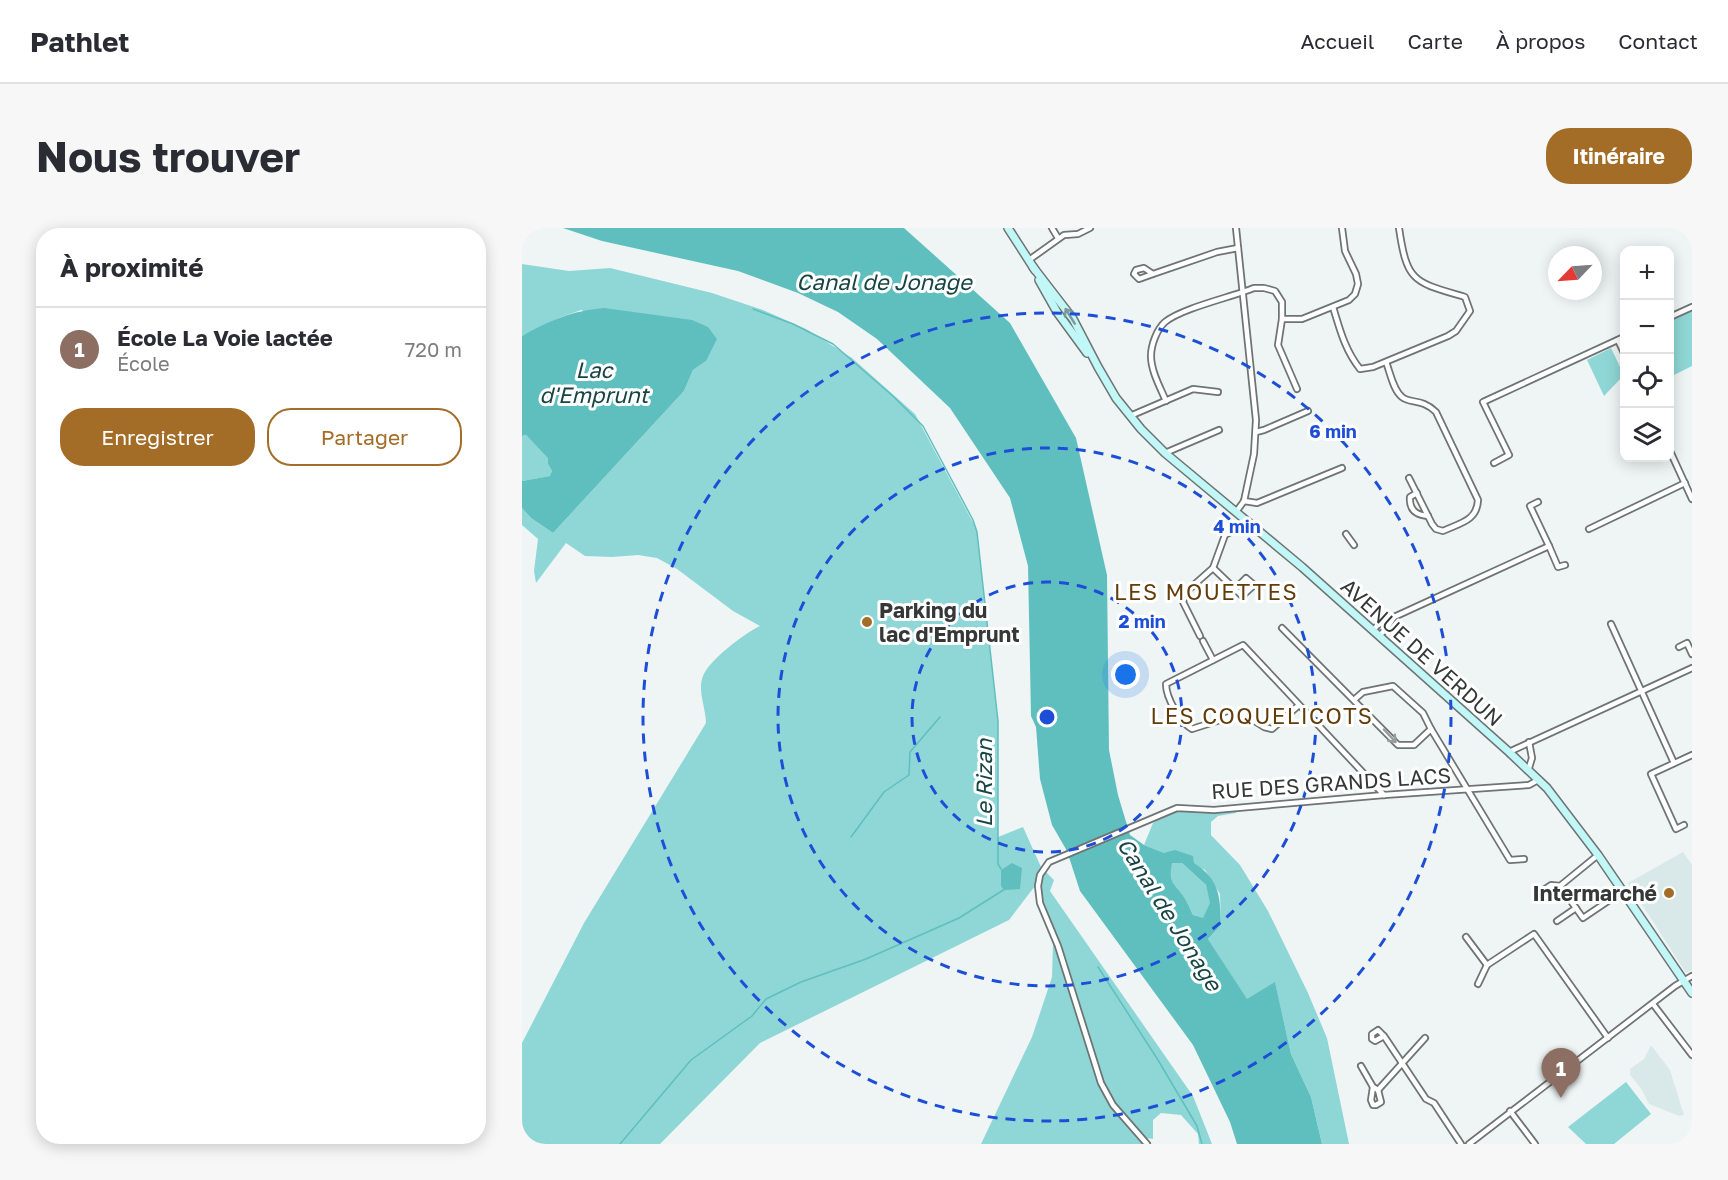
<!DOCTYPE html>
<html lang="fr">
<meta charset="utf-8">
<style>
:root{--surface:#fff;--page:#f7f7f7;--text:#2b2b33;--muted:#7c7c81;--line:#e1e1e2;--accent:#a36d27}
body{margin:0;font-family:"Golos Text",sans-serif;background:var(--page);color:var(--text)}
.controls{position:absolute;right:18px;top:18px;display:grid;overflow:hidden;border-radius:12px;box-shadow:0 3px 15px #0003}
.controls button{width:54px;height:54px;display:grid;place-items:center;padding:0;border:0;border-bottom:2px solid var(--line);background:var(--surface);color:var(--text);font:30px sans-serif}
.compass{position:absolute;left:1026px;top:18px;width:54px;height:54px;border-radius:50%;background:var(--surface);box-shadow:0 3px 15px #0003;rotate:245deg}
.you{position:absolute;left:604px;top:447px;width:21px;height:21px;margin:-15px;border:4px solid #fff;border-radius:50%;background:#1a73e8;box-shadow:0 0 0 9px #1a73e833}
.badge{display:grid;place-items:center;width:39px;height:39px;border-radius:50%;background:var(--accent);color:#fff;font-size:20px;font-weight:700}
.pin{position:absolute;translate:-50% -50px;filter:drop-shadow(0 2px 3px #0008)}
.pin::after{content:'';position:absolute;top:32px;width:21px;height:18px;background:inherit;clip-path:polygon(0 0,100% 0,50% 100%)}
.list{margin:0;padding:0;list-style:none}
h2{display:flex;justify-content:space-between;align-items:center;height:78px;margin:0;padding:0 24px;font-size:26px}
h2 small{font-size:20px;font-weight:400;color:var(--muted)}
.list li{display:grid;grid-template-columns:39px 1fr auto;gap:18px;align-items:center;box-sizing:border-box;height:84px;padding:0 24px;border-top:2px solid var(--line)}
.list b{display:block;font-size:22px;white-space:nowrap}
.list p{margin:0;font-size:20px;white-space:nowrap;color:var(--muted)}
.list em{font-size:20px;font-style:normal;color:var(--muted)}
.actions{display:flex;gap:12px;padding:18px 24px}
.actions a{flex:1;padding:14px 0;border:2px solid var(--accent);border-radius:24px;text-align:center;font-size:21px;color:var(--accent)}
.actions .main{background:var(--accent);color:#fff}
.icon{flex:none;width:33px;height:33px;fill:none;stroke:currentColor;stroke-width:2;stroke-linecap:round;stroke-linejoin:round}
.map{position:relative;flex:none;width:1170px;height:916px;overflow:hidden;border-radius:24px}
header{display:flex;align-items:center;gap:36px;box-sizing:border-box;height:84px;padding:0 30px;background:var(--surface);border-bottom:2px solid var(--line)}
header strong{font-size:28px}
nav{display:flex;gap:33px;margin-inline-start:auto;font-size:21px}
.intro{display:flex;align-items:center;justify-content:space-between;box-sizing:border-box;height:144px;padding:0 36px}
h1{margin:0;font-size:42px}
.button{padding:15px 27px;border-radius:24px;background:var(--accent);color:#fff;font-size:21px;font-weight:700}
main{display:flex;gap:36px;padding:0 36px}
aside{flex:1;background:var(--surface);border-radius:24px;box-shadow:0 3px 15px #0003}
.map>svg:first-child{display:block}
</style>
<header>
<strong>Pathlet</strong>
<nav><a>Accueil</a><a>Carte</a><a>À propos</a><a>Contact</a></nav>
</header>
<div class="intro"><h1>Nous trouver</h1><a class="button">Itinéraire</a></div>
<main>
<aside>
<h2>À proximité<small></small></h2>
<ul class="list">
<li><span class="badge" style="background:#8d6e63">1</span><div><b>École La Voie lactée</b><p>École</p></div><em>720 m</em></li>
</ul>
<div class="actions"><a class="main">Enregistrer</a><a>Partager</a></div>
</aside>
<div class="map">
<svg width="1170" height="916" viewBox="0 0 1170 916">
<rect width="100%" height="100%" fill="#eff5f5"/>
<g fill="#d9e9e9">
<polygon points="1161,624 1170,637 1170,742 1164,745 1106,655"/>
<polygon points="1129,817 1148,842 1162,887 1157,888 1127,876 1120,862 1108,847 1108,841 1122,831"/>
</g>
<g fill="#8fd7d6">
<path d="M0 36 47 43 88 40 190 65 241 82 284 101 330 130 393 186 455 302 476 494V609L501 599 519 639 532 652 528 663 671 868 690 916H677L676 906 659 887 639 885 631 892V911L625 910 627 916H459L510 809 530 749 531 715 516 676 513 658 487 692 238 815 138 916H0V815L62 695 184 495C184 480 175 462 181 448 187 432 223 405 238 398L211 383 155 341 135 330 116 327 90 329 63 328 44 315 14 355 12 343 16 311 0 297V280L9 290 31 305 162 163 171 142 184 133 59 82 37 90 0 108Z"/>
<polygon points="1170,83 1170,138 1148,149 1148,93"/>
<polygon points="1089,120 1102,147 1082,168 1065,132"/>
<polygon points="4,207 27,230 26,236 30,243 29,248 0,253 0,208"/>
<polygon points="715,582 714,585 696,588 689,594 689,607 718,637 746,683 786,765 805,810 827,916 800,916 789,869 769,826 753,755 725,772 686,711 699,697 698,666 683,642 622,617 631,595 641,588 656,583 692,584"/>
<path d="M649 635H660L684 657 689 675 681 691 671 687C668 681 666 675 662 669 652 654 646 656 649 635Z"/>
<polygon points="1104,854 1129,886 1092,916 1064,916 1046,899"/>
</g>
<g fill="#5fbfbe" fill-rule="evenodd">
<path d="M41 0H382L488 95 554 210 585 347 587 522 596 567 608 607 622 617 642 625 653 622 671 628 672 635C698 652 698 668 699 697L686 711 725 771 753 754 769 826 789 869 800 916H715L708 894 671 817 558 663 545 623 530 597 518 551 514 499 509 488 506 338 488 270 428 180 355 111 316 84 276 65 216 43 80 13ZM650 635H660L684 657 688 675 681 690 671 687C668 681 666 675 662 669 652 654 646 656 650 635Z"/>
<path d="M82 80 170 92 186 99 195 111 184 133 171 142 162 163 31 305 9 290 0 280V253L28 248 30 243 26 236V230L4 207 0 208V108C29 92 49 83 82 80Z"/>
<polygon points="490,635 500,640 498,661 482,662 479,658 479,642"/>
</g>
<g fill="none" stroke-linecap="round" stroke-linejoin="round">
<g stroke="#5fbfbe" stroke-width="1.5">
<polyline points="231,81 271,96 311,116 372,169 401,198 451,292 455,304 476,493 476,636 479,641"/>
<polyline points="329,609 362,564 387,547 388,524 418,489"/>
<polyline points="576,739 636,832 675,898 680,916"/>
<polyline points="98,916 169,832 230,788 244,771 279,754 344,731 437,690 483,661"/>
</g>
<defs>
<g id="street">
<polyline points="530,0 536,10"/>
<polyline points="714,0 734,192 732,226 722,273 714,284"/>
<polyline points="507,32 542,7 556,6 568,0"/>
<polyline points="631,46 622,40 614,42 612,46 617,51 631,46 695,24 716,20"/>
<path d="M811 79C818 102 823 122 838 141L851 139 926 108 934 103 948 83 943 69C892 54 885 55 877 0"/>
<polyline points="1148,89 1170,79"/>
<polyline points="760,91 780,91 827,72 833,66 836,56 834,46 823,23 820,0"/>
<polyline points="1096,112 1102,125"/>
<path d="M864 134C868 144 871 162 880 169 888 176 900 170 914 184L956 272C955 293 938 295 921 303L914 301 910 296 887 250"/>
<path d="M644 173C638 159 629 143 629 128 629 117 635 101 643 94 660 80 710 69 732 60H742L753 63 760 74V91L756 117 775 161"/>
<polyline points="608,188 671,161 696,164"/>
<polyline points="734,204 742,202 786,183"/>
<polyline points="1148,223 1170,271"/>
<polyline points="643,225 697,202"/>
<polyline points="972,235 987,227 961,174 1102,109"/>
<path d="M895 265 888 269C887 282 894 287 906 288"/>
<polyline points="722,273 735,275 820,240"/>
<polyline points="1016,274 1008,278 1027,318"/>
<polyline points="1067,301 1163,255"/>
<polyline points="824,306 832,317"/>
<polyline points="691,340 713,361 724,350 732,357 720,368 713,361"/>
<polyline points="1089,396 1152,535"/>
<polyline points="760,400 876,517 892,517 909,501"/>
<polyline points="851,402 859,394 872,389"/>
<polyline points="678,408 661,374 664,364 691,340 703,307 726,295"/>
<polyline points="857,408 864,401 872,389 1027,318 1036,339 1043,337"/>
<polyline points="681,413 691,432"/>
<polyline points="1157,419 1165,415 1170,426"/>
<polyline points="833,471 841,464 871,458 901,485 909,501 988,632 1002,631"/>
<path d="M777 477 750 501 742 499 720 485 670 501C658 494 644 470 644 456L721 417 862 567"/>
<polyline points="987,524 1170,440"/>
<polyline points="1006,543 1010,530 1007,514"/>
<polyline points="1162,597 1154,601 1129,546 1170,527"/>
<polyline points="1076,627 1038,658 1061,690 1101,663"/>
<polyline points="1017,665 1029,657 1038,658"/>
<polyline points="1035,693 1054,680"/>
<polyline points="944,709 965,737 1012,706 1086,810"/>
<polyline points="956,756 965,737"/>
<polyline points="1131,776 1170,827"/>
<polyline points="862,808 853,813 850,811 850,806 856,802 862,808 904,871 912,875 939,916"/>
<polyline points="839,838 851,859 856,862 903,810"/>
<polyline points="851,859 849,872 851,877 854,877 859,874 856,862"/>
<polyline points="988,883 1013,916"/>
<polyline points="625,916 591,877 579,855 536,718 518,675 516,658 518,647 527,634 655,580 692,582 862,567 1007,557 1016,552"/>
<polyline points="947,916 1153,758 1170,748"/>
</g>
<g id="secondary">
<polyline points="486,0 513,42"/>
<polyline points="511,39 551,91 576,139 594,170 619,201 643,225 780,339 987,524 1025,560 1076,627 1170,765"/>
<polyline points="517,52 535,84 565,125"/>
</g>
</defs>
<use href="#street" stroke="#6e7473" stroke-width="8"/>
<use href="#secondary" stroke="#6e7473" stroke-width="10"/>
<use href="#street" stroke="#fff" stroke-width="4.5"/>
<use href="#secondary" stroke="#c2f7f7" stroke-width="7"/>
</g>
<defs><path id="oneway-shaft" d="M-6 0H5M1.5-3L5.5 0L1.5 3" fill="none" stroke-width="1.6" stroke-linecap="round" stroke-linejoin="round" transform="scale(1.5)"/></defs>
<use stroke="#7c9898" href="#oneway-shaft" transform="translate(548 88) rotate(-122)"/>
<use stroke="#9a9c9c" href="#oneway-shaft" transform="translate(868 508) rotate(47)"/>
<g fill="none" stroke="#1d4ed8" stroke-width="3" stroke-dasharray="10 8">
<circle cx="525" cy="489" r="135"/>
<circle cx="525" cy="489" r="269"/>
<circle cx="525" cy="489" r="404"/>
</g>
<g fill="#a36d27" stroke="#fff" stroke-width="2">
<circle cx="345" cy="394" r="6"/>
<circle cx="1147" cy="665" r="6"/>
</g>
<g text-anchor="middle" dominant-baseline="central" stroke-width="6" stroke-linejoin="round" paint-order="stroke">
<g font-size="21" font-weight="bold" fill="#363838" stroke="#fff" text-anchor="start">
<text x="357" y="382">Parking du<tspan x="357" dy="24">lac d'Emprunt</tspan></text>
<text x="1135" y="665" text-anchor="end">Intermarché</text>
</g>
<g font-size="21" fill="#363838" stroke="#fff">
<text transform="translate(900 424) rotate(42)">AVENUE DE VERDUN</text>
<text transform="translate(809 555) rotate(-4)">RUE DES GRANDS LACS</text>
</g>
<g font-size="22" font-style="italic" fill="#184544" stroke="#fff">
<text x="362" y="53">Canal de Jonage</text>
<text x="72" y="141">Lac<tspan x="72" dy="25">d'Emprunt</tspan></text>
<text transform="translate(461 555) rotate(-90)">Le Rizan</text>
<text transform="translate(648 686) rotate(58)">Canal de Jonage</text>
</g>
<g font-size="22" letter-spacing="1.5" fill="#623d0a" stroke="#fff">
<text x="684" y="363">LES MOUETTES</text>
<text x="740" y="487">LES COQUELICOTS</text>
</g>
</g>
<circle cx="525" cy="489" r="9" fill="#1d4ed8" stroke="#fff" stroke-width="3"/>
<g font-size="18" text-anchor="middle" font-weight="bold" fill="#1d4ed8" stroke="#fff" stroke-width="6" stroke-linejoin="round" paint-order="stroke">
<text x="811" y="210">6 min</text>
<text x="715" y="305">4 min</text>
<text x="620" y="400">2 min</text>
</g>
</svg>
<div class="controls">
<button>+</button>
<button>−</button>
<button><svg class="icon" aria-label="locate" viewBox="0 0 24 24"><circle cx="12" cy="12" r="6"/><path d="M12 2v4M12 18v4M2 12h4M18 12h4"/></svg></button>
<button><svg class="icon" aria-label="layers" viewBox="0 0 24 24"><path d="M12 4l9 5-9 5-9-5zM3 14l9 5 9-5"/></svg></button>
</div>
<svg class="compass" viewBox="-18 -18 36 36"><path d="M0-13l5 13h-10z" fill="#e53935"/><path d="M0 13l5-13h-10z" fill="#7c7c81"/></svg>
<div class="you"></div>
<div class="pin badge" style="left:1039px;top:870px;background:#8d6e63">1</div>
</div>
</main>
